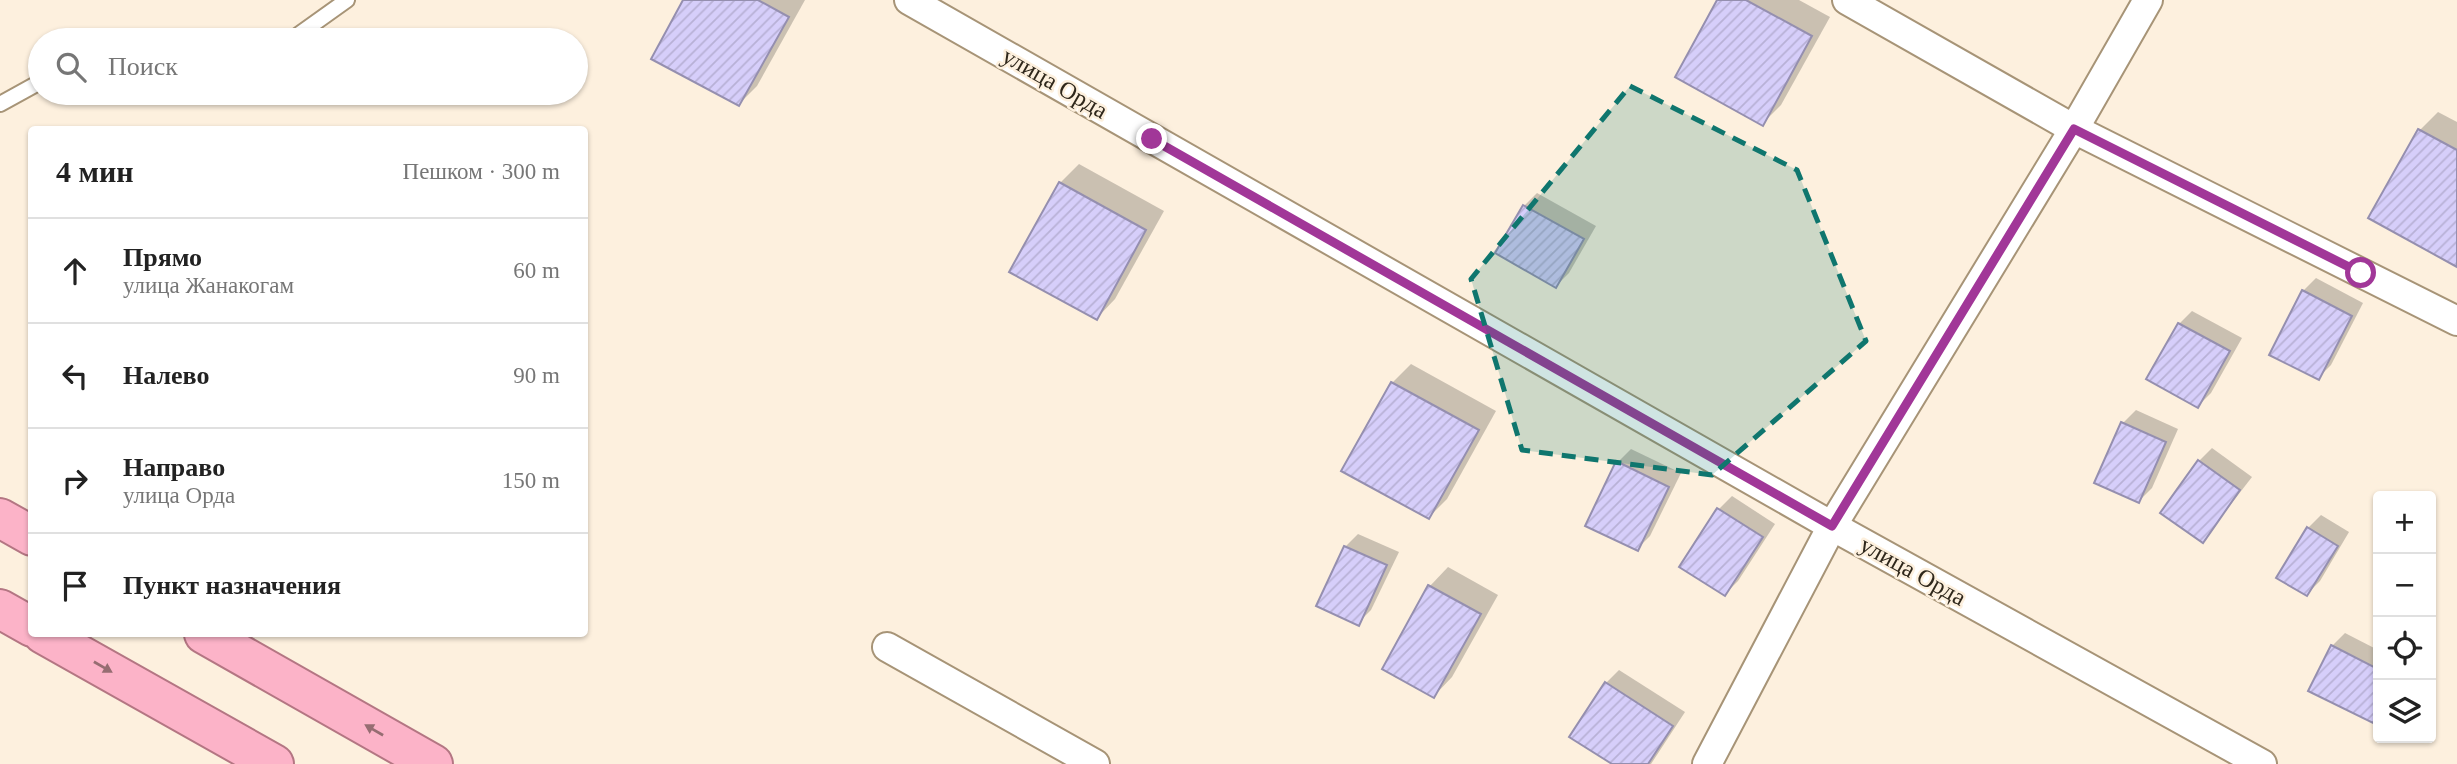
<!DOCTYPE html>
<html lang="ru">
<meta charset="utf-8">
<style>
:root{--surface:#fff;--page:#f2f2f2;--text:#222;--muted:#767676;--line:#e0e0e0}
body{margin:0;font-family:Georgia,serif;background:var(--page);color:var(--text)}
.controls{position:absolute;right:21px;bottom:21px;display:grid;overflow:hidden;border-radius:7px;box-shadow:0 2px 5px #0004}
.controls button{width:63px;height:63px;display:grid;place-items:center;padding:0;border:0;border-bottom:2px solid var(--line);background:var(--surface);color:var(--text);font:35px sans-serif}
.stop{position:absolute;width:21px;height:21px;margin:-16px;border:5px solid #a13798;border-radius:50%;background:#fff}
.stop.end{background:#a13798;border-color:#fff;box-shadow:0 2px 7px #0008}
.list{margin:0;padding:0;list-style:none}
h2{display:flex;justify-content:space-between;align-items:center;height:91px;margin:0;padding:0 28px;font-size:30px}
h2 small{font-size:23px;font-weight:400;color:var(--muted)}
.list li{display:grid;grid-template-columns:46px 1fr auto;gap:21px;align-items:center;box-sizing:border-box;height:105px;padding:0 28px;border-top:2px solid var(--line)}
.list b{display:block;font-size:26px;white-space:nowrap}
.list p{margin:0;font-size:23px;white-space:nowrap;color:var(--muted)}
.list em{font-size:23px;font-style:normal;color:var(--muted)}
.icon{flex:none;width:38px;height:38px;fill:none;stroke:currentColor;stroke-width:2;stroke-linecap:round;stroke-linejoin:round}
.map{position:relative;flex:none;width:2457px;height:764px;overflow:hidden}
.search{position:absolute;background:var(--surface);box-shadow:0 2px 5px #0004;left:28px;top:28px;width:560px;height:77px;display:flex;align-items:center;gap:18px;box-sizing:border-box;padding:0 24px;border-radius:38px;color:var(--muted);font-size:26px}
.panel{position:absolute;background:var(--surface);box-shadow:0 2px 5px #0004;left:28px;top:126px;width:560px;height:511px;border-radius:7px}
.map>svg:first-child{display:block}
</style>
<div class="map">
<svg width="2457" height="764" viewBox="0 0 2457 764">
<defs>
<pattern id="building-hatch" width="6" height="6" patternUnits="userSpaceOnUse" patternTransform="scale(1.75)"><rect width="6" height="6" fill="#d6cefa"/><path d="M-1 1l2-2M0 6l6-6M5 7l2-2" fill="none" stroke="#b8b1d6"/></pattern>
</defs>
<rect width="100%" height="100%" fill="#fdf0de"/>
<g fill="#0003">
<polygon points="685,0 805,0 757,86 739,104"/>
<polygon points="1720,0 1799,0 1830,17 1781,105 1762,124"/>
<polygon points="2438,112 2457,122 2457,264 2420,130"/>
<polygon points="1079,164 1164,211 1115,299 1097,318 1060,183"/>
<polygon points="1537,193 1596,226 1569,273 1556,286 1524,206"/>
<polygon points="2316,278 2363,303 2331,365 2318,378 2303,291"/>
<polygon points="2192,311 2242,338 2211,393 2198,406 2179,324"/>
<polygon points="1411,364 1496,411 1447,499 1429,517 1392,383"/>
<polygon points="2136,410 2178,429 2152,488 2139,501 2123,423"/>
<polygon points="2212,448 2252,477 2203,540 2199,461"/>
<polygon points="1631,449 1681,473 1650,536 1637,549 1618,462"/>
<polygon points="1732,496 1775,524 1738,581 1725,594 1682,566 1719,509"/>
<polygon points="2321,515 2349,532 2320,581 2307,594 2308,528"/>
<polygon points="1358,534 1399,552 1371,610 1358,623 1345,547"/>
<polygon points="1448,567 1498,595 1452,677 1434,696 1384,668 1430,586"/>
<polygon points="2345,633 2378,650 2378,715 2372,721 2332,646"/>
<polygon points="1619,670 1685,712 1651,764 1615,764 1606,683"/>
</g>
<g fill="url(#building-hatch)" stroke="#958faf" stroke-width="2">
<polygon points="683,0 758,0 789,17 739,106 651,59"/>
<polygon points="1717,0 1746,0 1812,36 1763,126 1675,77"/>
<polygon points="2418,129 2457,150 2457,267 2368,218"/>
<polygon points="1059,182 1146,230 1097,320 1009,272"/>
<polygon points="1523,205 1584,239 1556,288 1495,253"/>
<polygon points="2302,290 2352,316 2319,380 2269,355"/>
<polygon points="2178,323 2230,351 2198,408 2146,379"/>
<polygon points="1391,382 1479,430 1429,519 1341,471"/>
<polygon points="2121,422 2166,442 2139,503 2094,483"/>
<polygon points="2198,460 2240,490 2203,543 2160,513"/>
<polygon points="1616,461 1669,487 1638,551 1585,526"/>
<polygon points="1717,508 1763,537 1725,596 1679,567"/>
<polygon points="2307,527 2338,546 2307,596 2276,578"/>
<polygon points="1344,546 1387,565 1359,626 1316,606"/>
<polygon points="1428,585 1481,614 1434,698 1382,669"/>
<polygon points="2331,645 2378,669 2378,712 2373,723 2308,691"/>
<polygon points="1605,682 1673,726 1648,764 1612,764 1569,737"/>
</g>
<g fill="none" stroke-linecap="round" stroke-linejoin="round">
<defs>
<g id="service">
<polyline points="291,40 347,0"/>
<polyline points="0,104 40,82"/>
</g>
<g id="minor">
<polyline points="909,0 1832,526 2262,764"/>
<polyline points="1847,0 2074,129 2457,321"/>
<polyline points="887,647 1095,764"/>
<polyline points="1707,764 1832,526 2074,129 2148,0"/>
</g>
<g id="trunk">
<polyline points="0,518 32,536"/>
<polyline points="0,609 32,627"/>
<polyline points="43,634 274,764"/>
<polyline points="204,634 433,764"/>
</g>
</defs>
<use href="#service" stroke="#a79477" stroke-width="18"/>
<use href="#minor" stroke="#a79477" stroke-width="32"/>
<use href="#trunk" stroke="#b47683" stroke-width="42"/>
<use href="#service" stroke="#fff" stroke-width="14"/>
<use href="#minor" stroke="#fff" stroke-width="28"/>
<use href="#trunk" stroke="#fcb3c8" stroke-width="38"/>
</g>
<defs><path id="oneway-solid" d="M-6-.8H1V-3.2L6.5 0L1 3.2V.8H-6Z" transform="scale(1.75)"/></defs>
<g fill="#966d72">
<use href="#oneway-solid" transform="translate(103 667) rotate(30)"/>
<use href="#oneway-solid" transform="translate(374 730) rotate(-150)"/>
</g>
<g fill="none" stroke-linecap="round" stroke-linejoin="round">
<polyline stroke="#a13798" stroke-width="9" points="1152,139 1832,526 2074,129 2361,273"/>
</g>
<path fill="#0f766e" fill-opacity="0.2" stroke="#0f766e" stroke-width="5" stroke-dasharray="14 9" stroke-linejoin="round" d="M1630 86 1797 170 1866 341 1712 475 1522 450 1471 279Z"/>
<g text-anchor="middle" dominant-baseline="central" stroke-width="5" stroke-linejoin="round" paint-order="stroke">
<g font-size="24" fill="#2f271b" stroke="#fdf0de">
<text transform="translate(1055 83) rotate(30)">улица Орда</text>
<text transform="translate(1913 571) rotate(29)">улица Орда</text>
</g>
</g>
</svg>
<div class="controls">
<button>+</button>
<button>−</button>
<button><svg class="icon" aria-label="locate" viewBox="0 0 24 24"><circle cx="12" cy="12" r="6"/><path d="M12 2v4M12 18v4M2 12h4M18 12h4"/></svg></button>
<button><svg class="icon" aria-label="layers" viewBox="0 0 24 24"><path d="M12 4l9 5-9 5-9-5zM3 14l9 5 9-5"/></svg></button>
</div>
<div class="stop" style="left:2361px;top:273px"></div>
<div class="stop end" style="left:1152px;top:139px"></div>
<div class="search"><svg class="icon" aria-label="search" viewBox="0 0 24 24"><circle cx="10" cy="10" r="6"/><path d="M15 15l6 6"/></svg>Поиск</div>
<section class="panel">
<h2>4 мин<small>Пешком · 300 m</small></h2>
<ul class="list">
<li><svg class="icon" aria-label="ahead" viewBox="0 0 24 24"><path d="M12 20V5M6 11l6-6 6 6"/></svg><div><b>Прямо</b><p>улица Жанакогам</p></div><em>60 m</em></li>
<li><svg class="icon" aria-label="left" viewBox="0 0 24 24"><path d="M17 20v-9H6M10 6l-5 5 5 5"/></svg><div><b>Налево</b></div><em>90 m</em></li>
<li><svg class="icon" aria-label="right" viewBox="0 0 24 24"><path d="M7 20v-9h11M14 6l5 5-5 5"/></svg><div><b>Направо</b><p>улица Орда</p></div><em>150 m</em></li>
<li><svg class="icon" aria-label="arrive" viewBox="0 0 24 24"><path d="M6 21V4h12l-3 4 3 4H6"/></svg><div><b>Пункт назначения</b></div></li>
</ul>
</section>
</div>
